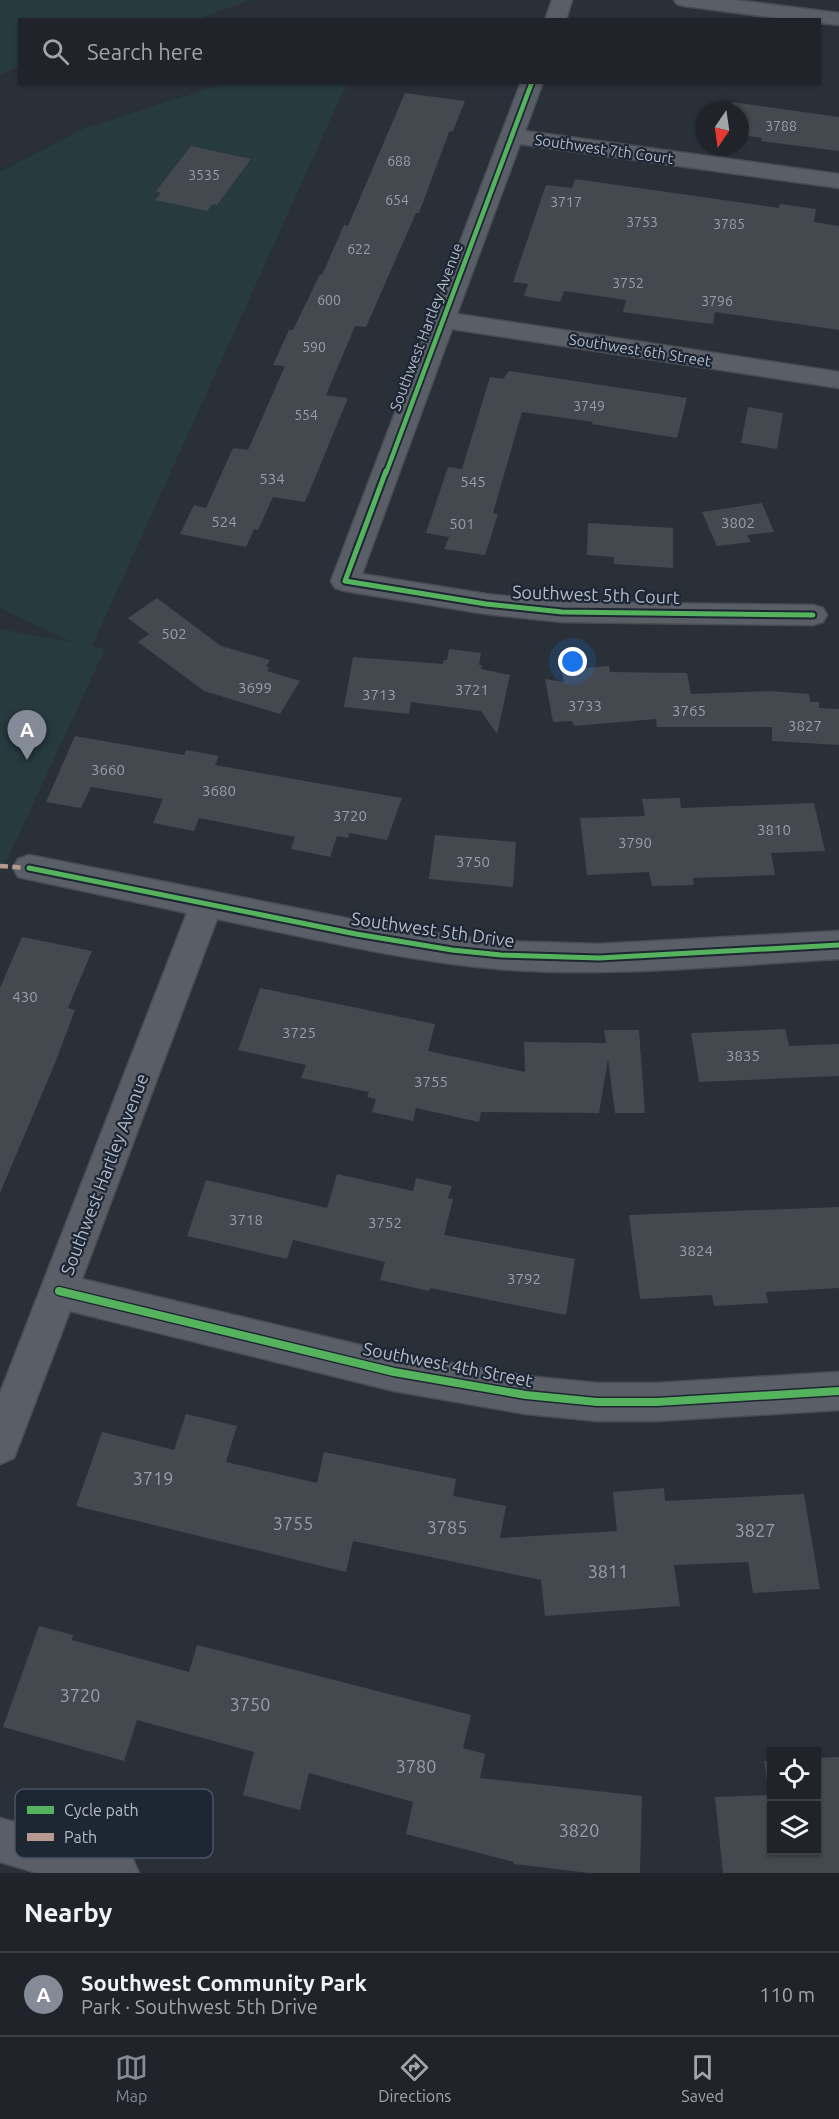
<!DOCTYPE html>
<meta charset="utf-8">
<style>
:root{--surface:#20242a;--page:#2d3036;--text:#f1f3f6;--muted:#a2a4a8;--line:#3d4147;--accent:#848b96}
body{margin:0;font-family:Ubuntu,sans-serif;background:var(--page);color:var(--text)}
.controls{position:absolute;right:18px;bottom:18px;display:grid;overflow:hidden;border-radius:0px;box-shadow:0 2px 4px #0004}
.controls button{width:54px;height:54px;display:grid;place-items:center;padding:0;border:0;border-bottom:2px solid var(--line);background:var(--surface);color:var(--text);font:30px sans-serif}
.compass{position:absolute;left:695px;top:102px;width:54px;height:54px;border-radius:50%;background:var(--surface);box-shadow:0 2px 4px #0004;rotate:193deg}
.you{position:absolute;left:573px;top:662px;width:21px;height:21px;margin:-15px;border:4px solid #fff;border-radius:50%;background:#1a73e8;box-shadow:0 0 0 9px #1a73e833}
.badge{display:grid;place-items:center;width:39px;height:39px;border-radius:50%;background:var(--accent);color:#fff;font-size:20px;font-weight:700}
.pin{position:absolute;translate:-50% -50px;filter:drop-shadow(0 2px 3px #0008)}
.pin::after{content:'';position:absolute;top:32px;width:21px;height:18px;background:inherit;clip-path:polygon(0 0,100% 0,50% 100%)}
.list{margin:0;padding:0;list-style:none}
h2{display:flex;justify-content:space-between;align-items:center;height:78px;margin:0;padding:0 24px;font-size:26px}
h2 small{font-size:20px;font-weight:400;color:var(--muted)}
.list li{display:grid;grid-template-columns:39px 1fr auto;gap:18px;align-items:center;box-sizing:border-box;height:84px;padding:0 24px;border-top:2px solid var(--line)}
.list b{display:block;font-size:22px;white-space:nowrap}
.list p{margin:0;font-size:20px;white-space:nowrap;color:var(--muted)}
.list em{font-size:20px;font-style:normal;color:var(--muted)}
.icon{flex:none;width:33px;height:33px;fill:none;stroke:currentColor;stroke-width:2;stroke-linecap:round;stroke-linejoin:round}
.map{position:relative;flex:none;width:839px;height:1873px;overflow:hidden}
.search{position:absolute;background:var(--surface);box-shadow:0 2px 4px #0004;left:18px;right:18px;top:18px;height:66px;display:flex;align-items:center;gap:15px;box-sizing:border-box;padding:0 21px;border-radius:0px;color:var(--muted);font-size:22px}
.sheet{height:162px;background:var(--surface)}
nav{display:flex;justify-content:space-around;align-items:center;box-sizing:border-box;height:84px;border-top:2px solid var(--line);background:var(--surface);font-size:16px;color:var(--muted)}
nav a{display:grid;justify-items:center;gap:3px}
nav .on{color:var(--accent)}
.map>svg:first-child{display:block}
</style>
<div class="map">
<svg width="839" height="1873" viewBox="0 0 839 1873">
<rect width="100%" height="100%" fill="#2a3038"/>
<g fill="#273a3e">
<polygon points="0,0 250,0 198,19 20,20 19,66 0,76"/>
<polygon points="226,83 347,83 92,646 105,649 0,875 0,629 72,642 0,608 0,172 85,128"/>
</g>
<g fill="#444950">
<polygon points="405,93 465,101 453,131 449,132 419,213 416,213 366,327 355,326 326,395 348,398 305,502 273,497 258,530 254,529 246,547 180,534 194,505 206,508 233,448 248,450 285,366 273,365 289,330 293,330 320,274 322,275 344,225 348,226"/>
<polygon points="732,102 839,117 839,151 761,141 762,138 740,135 740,111 729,111"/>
<polygon points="191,146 251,159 217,205 213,204 207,211 155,200 161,193 156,191"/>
<polygon points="575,179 779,208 780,204 816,209 814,222 839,226 839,330 715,312 713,324 659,317 623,312 626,300 564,291 560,302 524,296 528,284 513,282 546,185 572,188"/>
<polygon points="509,371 687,398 677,438 592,424 593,422 522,412 493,513 498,514 485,555 444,549 449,537 426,533 448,467 462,469 490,377 503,379"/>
<polygon points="748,407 783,413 777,449 741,443"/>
<polygon points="762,503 774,532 747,535 751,542 717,546 702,512"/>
<polygon points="588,523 673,528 673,568 614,564 614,557 587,555"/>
<polygon points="157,598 221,646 270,660 266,666 269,668 267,671 300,681 280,714 204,691 138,642 149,634 128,618"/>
<polygon points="449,649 481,653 479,665 482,665 481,669 510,675 497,734 481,711 411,702 409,714 344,707 353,657 443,664 444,660 447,660"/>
<polygon points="609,666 610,672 687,673 691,694 770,691 809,694 810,702 819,702 819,708 839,709 839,745 772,741 772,727 657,727 656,719 574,726 572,721 553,722 545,679 564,682 561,670"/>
<polygon points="75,736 184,755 186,750 219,756 215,765 402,798 387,840 349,833 348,838 337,836 330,857 291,849 295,837 199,818 194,831 153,823 163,799 91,787 81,808 46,802"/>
<polygon points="680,798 681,808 814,803 825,851 771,853 775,875 693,878 694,885 652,886 649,872 587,875 580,818 645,816 642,799"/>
<polygon points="435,835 516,842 513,887 429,879"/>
<polygon points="22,937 92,951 68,1008 75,1010 55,1063 0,1193 0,988"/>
<polygon points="260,988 435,1024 428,1051 525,1072 524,1042 606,1043 604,1030 639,1030 645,1113 615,1113 608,1059 599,1113 481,1112 479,1122 416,1108 413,1121 372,1112 376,1099 367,1097 369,1092 301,1078 306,1065 238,1050"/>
<polygon points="785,1029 789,1046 839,1044 839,1076 699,1082 691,1033"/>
<polygon points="337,1174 413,1191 416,1178 452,1186 448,1198 453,1199 444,1235 575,1259 566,1315 430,1288 429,1291 380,1280 385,1262 293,1240 287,1259 187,1236 206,1180 327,1208"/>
<polygon points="839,1207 839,1288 766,1292 768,1303 714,1306 712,1295 640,1299 629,1215"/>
<polygon points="186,1414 237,1426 226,1462 317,1483 324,1452 456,1479 453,1496 506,1506 500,1538 617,1531 613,1492 664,1488 665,1501 804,1494 820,1589 753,1593 748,1562 674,1565 680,1606 545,1616 541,1580 353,1541 346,1572 76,1506 102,1432 174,1450"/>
<polygon points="39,1626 73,1635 72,1640 189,1672 197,1645 471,1715 463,1748 485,1754 480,1778 642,1796 640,1873 589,1873 514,1864 514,1862 406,1834 413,1802 309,1773 300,1810 243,1795 254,1752 137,1720 124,1761 3,1727"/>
<polygon points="839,1757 839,1873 723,1873 715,1797 769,1795 764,1761 771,1760 771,1851 816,1851 816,1758"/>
</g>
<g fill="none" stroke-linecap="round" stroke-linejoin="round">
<defs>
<g id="minor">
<polygon points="552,0 572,0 566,20 545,20"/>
<polygon points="674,0 735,0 839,13 839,25 820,23 820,20 792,20 684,6 677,4"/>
<polygon points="521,82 543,82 525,131 839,174 839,188 520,144 457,314 839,372 839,388 452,329 362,574 486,594 562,602 813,605 823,608 827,615 823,622 813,625 562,622 486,614 345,591 335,588 331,581"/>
<path d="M29 855 356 920 452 936 501 941 599 944 839 931V959C726 965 612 978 499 969 404 961 311 938 217 919L82 1279 394 1353 526 1376 597 1383H657L839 1372V1410L657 1421H597L526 1414 394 1391 70 1311 14 1458 0 1464V1393L187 913 18 877 13 868 18 859Z"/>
<polygon points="0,1818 116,1850 132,1857 139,1873 37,1873 0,1862"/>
</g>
</defs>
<use href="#minor" stroke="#484c53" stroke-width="3"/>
<use href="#minor" fill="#5a5e66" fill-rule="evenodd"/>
<polyline stroke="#b69a8f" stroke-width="4.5" stroke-dasharray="8 4.5" stroke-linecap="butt" points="0,866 29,868"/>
<defs>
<polyline id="cycleway-far2" points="386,473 532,82"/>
<g id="cycleway-far1">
<polyline points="386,471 345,581 486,604 562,612 813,615"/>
<polyline points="29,868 356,934 452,950 501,955 599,958 839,945"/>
</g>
<polyline id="cycleway" points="59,1291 394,1372 526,1395 597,1402 657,1402 839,1391"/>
</defs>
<use href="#cycleway-far2" stroke="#1d2633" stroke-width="8"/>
<use href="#cycleway-far1" stroke="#1d2633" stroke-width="9"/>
<use href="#cycleway" stroke="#1d2633" stroke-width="11"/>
<use href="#cycleway-far2" stroke="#56b35d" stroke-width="4.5"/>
<use href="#cycleway-far1" stroke="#56b35d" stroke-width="5"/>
<use href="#cycleway" stroke="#56b35d" stroke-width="8"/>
</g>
<g text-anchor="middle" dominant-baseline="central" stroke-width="4.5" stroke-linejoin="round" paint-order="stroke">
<g font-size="14" fill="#989fab">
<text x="781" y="126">3788</text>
<text x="399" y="161">688</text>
<text x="204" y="175">3535</text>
<text x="397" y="200">654</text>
<text x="566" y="202">3717</text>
<text x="642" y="222">3753</text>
<text x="729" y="224">3785</text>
<text x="359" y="249">622</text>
<text x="628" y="283">3752</text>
<text x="329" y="300">600</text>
<text x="717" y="301">3796</text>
<text x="314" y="347">590</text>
<text x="589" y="406">3749</text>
<text x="306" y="415">554</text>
</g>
<g font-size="15" fill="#b4bcc9" stroke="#1d2633">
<text transform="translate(604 149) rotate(8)">Southwest 7th Court</text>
<text transform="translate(426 327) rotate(-69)">Southwest Hartley Avenue</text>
<text transform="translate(640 350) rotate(9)">Southwest 6th Street</text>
</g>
<g font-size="15" fill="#989fab">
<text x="272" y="478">534</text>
<text x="473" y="481">545</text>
<text x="224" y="521">524</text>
<text x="738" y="522">3802</text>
<text x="462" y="523">501</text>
<text x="174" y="633">502</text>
<text x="255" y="687">3699</text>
<text x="472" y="689">3721</text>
<text x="379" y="694">3713</text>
<text x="585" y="705">3733</text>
<text x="689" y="710">3765</text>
<text x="805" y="725">3827</text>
<text x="108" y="769">3660</text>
<text x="219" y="790">3680</text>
<text x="350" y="815">3720</text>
<text x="774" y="829">3810</text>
<text x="635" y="842">3790</text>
<text x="473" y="861">3750</text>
<text x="25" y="996">430</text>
<text x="299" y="1032">3725</text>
<text x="743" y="1055">3835</text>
<text x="431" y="1081">3755</text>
<text x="246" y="1219">3718</text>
<text x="385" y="1222">3752</text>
<text x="696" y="1250">3824</text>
<text x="524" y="1278">3792</text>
</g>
<g font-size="18" fill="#b4bcc9" stroke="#1d2633">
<text transform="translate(596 594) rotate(2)">Southwest 5th Court</text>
<text transform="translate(433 929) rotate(8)">Southwest 5th Drive</text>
<text transform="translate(104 1174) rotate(-69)">Southwest Hartley Avenue</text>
<text transform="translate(448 1364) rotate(11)">Southwest 4th Street</text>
</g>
<g font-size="18" fill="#989fab">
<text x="153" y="1478">3719</text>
<text x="293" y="1523">3755</text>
<text x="447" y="1527">3785</text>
<text x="755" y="1530">3827</text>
<text x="608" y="1571">3811</text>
<text x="80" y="1695">3720</text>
<text x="250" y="1704">3750</text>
<text x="416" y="1766">3780</text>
<text x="579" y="1830">3820</text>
</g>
</g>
<rect x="15" y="1789" width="198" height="69" rx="9" fill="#1d2633" stroke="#4a5360" stroke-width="1.5"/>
<rect x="27" y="1806" width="27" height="8" fill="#56b35d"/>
<rect x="27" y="1833" width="27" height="8" fill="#b69a8f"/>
<g font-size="16" fill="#b4bcc9">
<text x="64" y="1816">Cycle path</text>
<text x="64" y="1843">Path</text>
</g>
</svg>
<div class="controls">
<button><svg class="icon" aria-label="locate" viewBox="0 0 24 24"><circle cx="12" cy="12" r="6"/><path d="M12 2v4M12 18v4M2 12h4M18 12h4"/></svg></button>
<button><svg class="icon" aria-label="layers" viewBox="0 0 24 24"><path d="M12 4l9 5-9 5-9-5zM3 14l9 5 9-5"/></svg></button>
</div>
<svg class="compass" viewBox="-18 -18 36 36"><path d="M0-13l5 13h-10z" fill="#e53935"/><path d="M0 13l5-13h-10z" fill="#a2a4a8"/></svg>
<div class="you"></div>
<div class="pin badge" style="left:27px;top:760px">A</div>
<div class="search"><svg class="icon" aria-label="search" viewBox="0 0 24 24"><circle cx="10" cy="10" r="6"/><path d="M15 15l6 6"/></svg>Search here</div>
</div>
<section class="sheet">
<h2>Nearby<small></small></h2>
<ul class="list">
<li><span class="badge">A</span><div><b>Southwest Community Park</b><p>Park · Southwest 5th Drive</p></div><em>110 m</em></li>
</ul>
</section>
<nav>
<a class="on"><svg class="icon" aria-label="map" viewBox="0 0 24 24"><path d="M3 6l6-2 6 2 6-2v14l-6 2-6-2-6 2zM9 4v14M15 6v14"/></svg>Map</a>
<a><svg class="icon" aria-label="directions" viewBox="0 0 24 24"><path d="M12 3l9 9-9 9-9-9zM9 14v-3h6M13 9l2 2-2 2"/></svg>Directions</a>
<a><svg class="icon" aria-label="saved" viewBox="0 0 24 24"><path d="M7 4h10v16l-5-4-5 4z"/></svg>Saved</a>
</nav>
